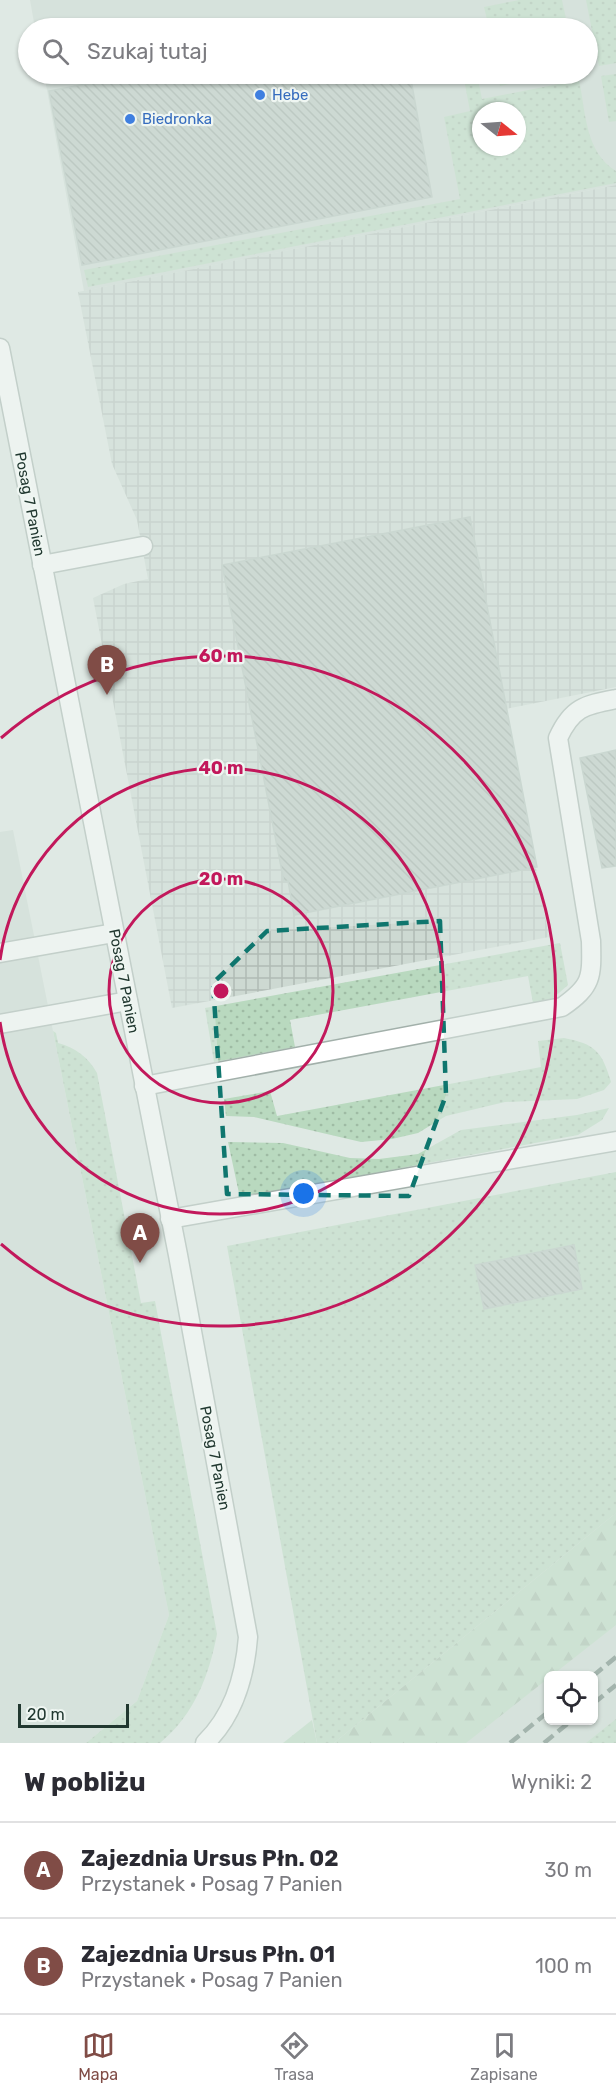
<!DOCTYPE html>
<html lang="pl">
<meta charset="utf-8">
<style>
:root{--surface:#fff;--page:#f2f2f3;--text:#2b2b33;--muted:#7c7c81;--line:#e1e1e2;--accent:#804c46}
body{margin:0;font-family:Rubik,sans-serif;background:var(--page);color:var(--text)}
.controls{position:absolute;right:18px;bottom:18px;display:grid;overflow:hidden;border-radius:9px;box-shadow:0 2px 4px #0004}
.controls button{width:54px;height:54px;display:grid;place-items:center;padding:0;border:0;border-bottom:2px solid var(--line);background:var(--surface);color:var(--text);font:30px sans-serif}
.compass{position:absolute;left:472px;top:102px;width:54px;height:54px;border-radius:50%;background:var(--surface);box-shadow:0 2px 4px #0004;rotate:107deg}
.scale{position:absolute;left:18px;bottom:15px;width:111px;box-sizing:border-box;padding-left:6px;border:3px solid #213830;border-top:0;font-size:16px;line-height:21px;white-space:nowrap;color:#213830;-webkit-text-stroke:4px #eff6f2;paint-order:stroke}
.you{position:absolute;left:304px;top:1194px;width:21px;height:21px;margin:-15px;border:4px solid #fff;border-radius:50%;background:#1a73e8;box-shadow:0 0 0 9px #1a73e833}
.badge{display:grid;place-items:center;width:39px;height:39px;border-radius:50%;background:var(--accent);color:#fff;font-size:20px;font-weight:700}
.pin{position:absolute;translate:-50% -50px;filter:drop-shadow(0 2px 3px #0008)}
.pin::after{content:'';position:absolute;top:32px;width:21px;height:18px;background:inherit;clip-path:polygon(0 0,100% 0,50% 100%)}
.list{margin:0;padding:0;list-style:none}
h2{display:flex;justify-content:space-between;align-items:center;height:78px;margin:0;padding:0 24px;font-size:26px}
h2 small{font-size:20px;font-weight:400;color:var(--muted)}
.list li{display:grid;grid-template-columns:39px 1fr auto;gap:18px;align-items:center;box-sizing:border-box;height:96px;padding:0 24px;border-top:2px solid var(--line)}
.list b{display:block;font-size:22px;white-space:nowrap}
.list p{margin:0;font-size:20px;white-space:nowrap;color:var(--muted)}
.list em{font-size:20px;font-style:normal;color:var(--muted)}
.icon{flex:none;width:33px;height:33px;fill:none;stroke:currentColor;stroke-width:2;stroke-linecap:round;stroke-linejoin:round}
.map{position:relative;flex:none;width:616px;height:1743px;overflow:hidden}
.search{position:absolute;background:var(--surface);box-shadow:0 2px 4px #0004;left:18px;right:18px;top:18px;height:66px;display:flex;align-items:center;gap:15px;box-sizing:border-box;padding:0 21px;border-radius:33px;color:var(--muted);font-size:22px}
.sheet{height:270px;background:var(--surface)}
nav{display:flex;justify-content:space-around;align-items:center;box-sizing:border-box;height:84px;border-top:2px solid var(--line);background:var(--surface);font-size:16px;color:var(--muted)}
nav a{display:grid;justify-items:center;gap:3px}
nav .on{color:var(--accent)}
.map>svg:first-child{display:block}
</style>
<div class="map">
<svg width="616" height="1743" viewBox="0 0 616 1743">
<defs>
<pattern id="industrial-grid" width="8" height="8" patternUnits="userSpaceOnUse" patternTransform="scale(1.5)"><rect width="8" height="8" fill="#cdd9d2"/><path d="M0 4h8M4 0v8" fill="none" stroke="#b0bbb5"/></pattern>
<pattern id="grass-dots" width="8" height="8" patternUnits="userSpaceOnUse" patternTransform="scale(1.5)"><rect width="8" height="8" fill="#b9d9bf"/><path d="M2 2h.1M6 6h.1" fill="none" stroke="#9fbba4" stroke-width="1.8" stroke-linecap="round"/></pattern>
<pattern id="forest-firs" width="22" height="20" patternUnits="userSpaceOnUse" patternTransform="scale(1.5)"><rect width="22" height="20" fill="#b9d9bf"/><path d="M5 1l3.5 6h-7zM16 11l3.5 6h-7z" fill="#9fbba4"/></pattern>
<pattern id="building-back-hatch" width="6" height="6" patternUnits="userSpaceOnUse" patternTransform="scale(1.5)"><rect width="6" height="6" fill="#b8c6bf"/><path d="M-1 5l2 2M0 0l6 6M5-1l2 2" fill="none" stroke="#95a29c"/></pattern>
</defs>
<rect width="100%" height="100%" fill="#dfe9e4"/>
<g fill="#cdd9d2" fill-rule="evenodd">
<path d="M30 0H616V185L84 291 44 74H588V28H35ZM481 111H517V147H481Z"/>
<polygon points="13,830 169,1615 137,1701 86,1743 0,1743 0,832"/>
<path d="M616 1513V1743H334ZM548 1676H594V1720H548Z"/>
</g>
<polygon fill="url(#industrial-grid)" points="616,185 616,687 506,709 549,937 172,1008 93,598 124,584 148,579 137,520 112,464 78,292"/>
<g fill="url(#grass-dots)" fill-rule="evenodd">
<polygon points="519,0 562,0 568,28 489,28 484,7"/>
<polygon points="586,0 616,0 616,63 599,66"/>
<path d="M463 74H477L482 99 579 80C586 113 585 152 616 171V183L88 287 84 270 460 199 444 117 470 111ZM481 111H517V147H481Z"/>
<polygon points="498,74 561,74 500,86"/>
<polygon points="616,74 616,121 609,122 601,76"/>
<polygon points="560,943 568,985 552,999 533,1003 528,976 290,1020 295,1047 214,1062 205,1008"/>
<path d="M53 1031 56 1033 58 1043C76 1048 88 1057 97 1073L141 1303 155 1301 217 1634C209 1676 194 1715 160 1743H86L137 1701 169 1615Z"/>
<path d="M564 1038C595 1044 602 1051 611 1082L604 1090 577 1099 505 1102 446 1116 418 1133 392 1139 361 1142 254 1117 226 1116 224 1099 270 1091 277 1116 541 1067 538 1041Z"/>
<polygon points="609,1108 602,1120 578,1135 240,1198 228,1142 283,1143 350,1158 379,1159 418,1154 461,1130 577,1115"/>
<polygon points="616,1172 616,1513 334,1743 317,1743 227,1246"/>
<polygon points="616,1719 616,1743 586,1743"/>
</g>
<g fill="url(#forest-firs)">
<polygon points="616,1513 616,1625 466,1743 334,1743"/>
<polygon points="312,1720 317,1743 283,1743"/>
</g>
<g fill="url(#building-back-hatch)" stroke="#b2c2ba" stroke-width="1.5">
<polygon points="137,74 410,74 432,197 82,265 49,91"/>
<polygon points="470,517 537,867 294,915 288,881 284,882 222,565"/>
<polygon points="616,750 616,866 602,868 580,758"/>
<polygon points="574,1245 582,1289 484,1309 475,1265"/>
</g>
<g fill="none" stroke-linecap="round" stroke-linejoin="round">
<defs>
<g id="minor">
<path d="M0 348 178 1255 248 1637C245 1676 234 1715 205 1743"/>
<polyline points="42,565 143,546"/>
<polyline points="0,953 114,933"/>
<polyline points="0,1024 128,1001"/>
<path d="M144 1086 562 1007C592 986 592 978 591 941L558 738C572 707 585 705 616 699"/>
<polyline points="170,1219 616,1141"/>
</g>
</defs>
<use href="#minor" stroke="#a2b0aa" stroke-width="21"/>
<use href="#minor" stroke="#fff" stroke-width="18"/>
<g stroke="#5b746b" stroke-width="4.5" stroke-dasharray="12 6" stroke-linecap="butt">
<polyline points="593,1676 616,1657"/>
<polyline points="594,1703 616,1685"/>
<polyline points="510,1743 548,1712"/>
<polyline points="544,1743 572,1720"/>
</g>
</g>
<path d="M0 0H616V1743H0ZM440 921 446 1095 409 1196 227 1194 213 983 267 931Z" fill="#dfe9e4" fill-opacity=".55" fill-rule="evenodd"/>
<path fill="none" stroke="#0f766e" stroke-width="4.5" stroke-dasharray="12 8" stroke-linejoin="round" d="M440 921 446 1095 409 1196 227 1194 213 983 267 931Z"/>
<g fill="none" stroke="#c2185b" stroke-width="3">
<circle cx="221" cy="991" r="112"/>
<path d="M0 960A223 223 0 1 1 0 1022"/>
<path d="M1 738A335 335 0 1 1 1 1244"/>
</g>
<g fill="#3f7fe0" stroke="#eff6f2" stroke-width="2">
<circle cx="260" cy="95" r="6"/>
<circle cx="130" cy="119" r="6"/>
</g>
<g text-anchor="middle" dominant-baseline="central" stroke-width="4.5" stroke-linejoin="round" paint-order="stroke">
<g font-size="15" fill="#366cbe" stroke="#eff6f2" text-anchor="start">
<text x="272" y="95">Hebe</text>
<text x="142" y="119">Biedronka</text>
</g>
<g font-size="15" fill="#213830" stroke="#eff6f2">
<text transform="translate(30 504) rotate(79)">Posag 7 Panien</text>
<text transform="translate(124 981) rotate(79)">Posag 7 Panien</text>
<text transform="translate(215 1458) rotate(79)">Posag 7 Panien</text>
</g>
</g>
<circle cx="221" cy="991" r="9" fill="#c2185b" stroke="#eff6f2" stroke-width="3"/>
<g font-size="18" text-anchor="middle" font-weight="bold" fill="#c2185b" stroke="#eff6f2" stroke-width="4.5" stroke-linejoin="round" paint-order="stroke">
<text x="221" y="662">60 m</text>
<text x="221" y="774">40 m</text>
<text x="221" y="885">20 m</text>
</g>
</svg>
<div class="controls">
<button><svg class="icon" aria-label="locate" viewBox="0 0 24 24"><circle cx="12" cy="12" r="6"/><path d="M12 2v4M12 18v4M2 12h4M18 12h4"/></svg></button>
</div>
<svg class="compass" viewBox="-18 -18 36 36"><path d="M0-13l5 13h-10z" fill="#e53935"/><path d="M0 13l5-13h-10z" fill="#7c7c81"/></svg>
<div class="scale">20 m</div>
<div class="you"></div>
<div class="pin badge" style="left:140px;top:1263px">A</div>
<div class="pin badge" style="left:107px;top:695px">B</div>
<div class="search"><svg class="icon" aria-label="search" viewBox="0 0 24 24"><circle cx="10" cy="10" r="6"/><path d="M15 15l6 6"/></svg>Szukaj tutaj</div>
</div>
<section class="sheet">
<h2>W pobliżu<small>Wyniki: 2</small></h2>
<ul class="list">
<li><span class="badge">A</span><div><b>Zajezdnia Ursus Płn. 02</b><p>Przystanek · Posag 7 Panien</p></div><em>30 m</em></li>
<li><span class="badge">B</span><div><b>Zajezdnia Ursus Płn. 01</b><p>Przystanek · Posag 7 Panien</p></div><em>100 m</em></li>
</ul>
</section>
<nav>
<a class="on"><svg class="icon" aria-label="map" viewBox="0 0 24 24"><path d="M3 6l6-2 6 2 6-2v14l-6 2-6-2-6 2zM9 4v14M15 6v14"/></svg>Mapa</a>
<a><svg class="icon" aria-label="directions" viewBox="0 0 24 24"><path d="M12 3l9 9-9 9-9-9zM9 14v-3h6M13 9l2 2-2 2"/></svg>Trasa</a>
<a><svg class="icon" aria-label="saved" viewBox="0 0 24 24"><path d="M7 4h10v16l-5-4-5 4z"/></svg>Zapisane</a>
</nav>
